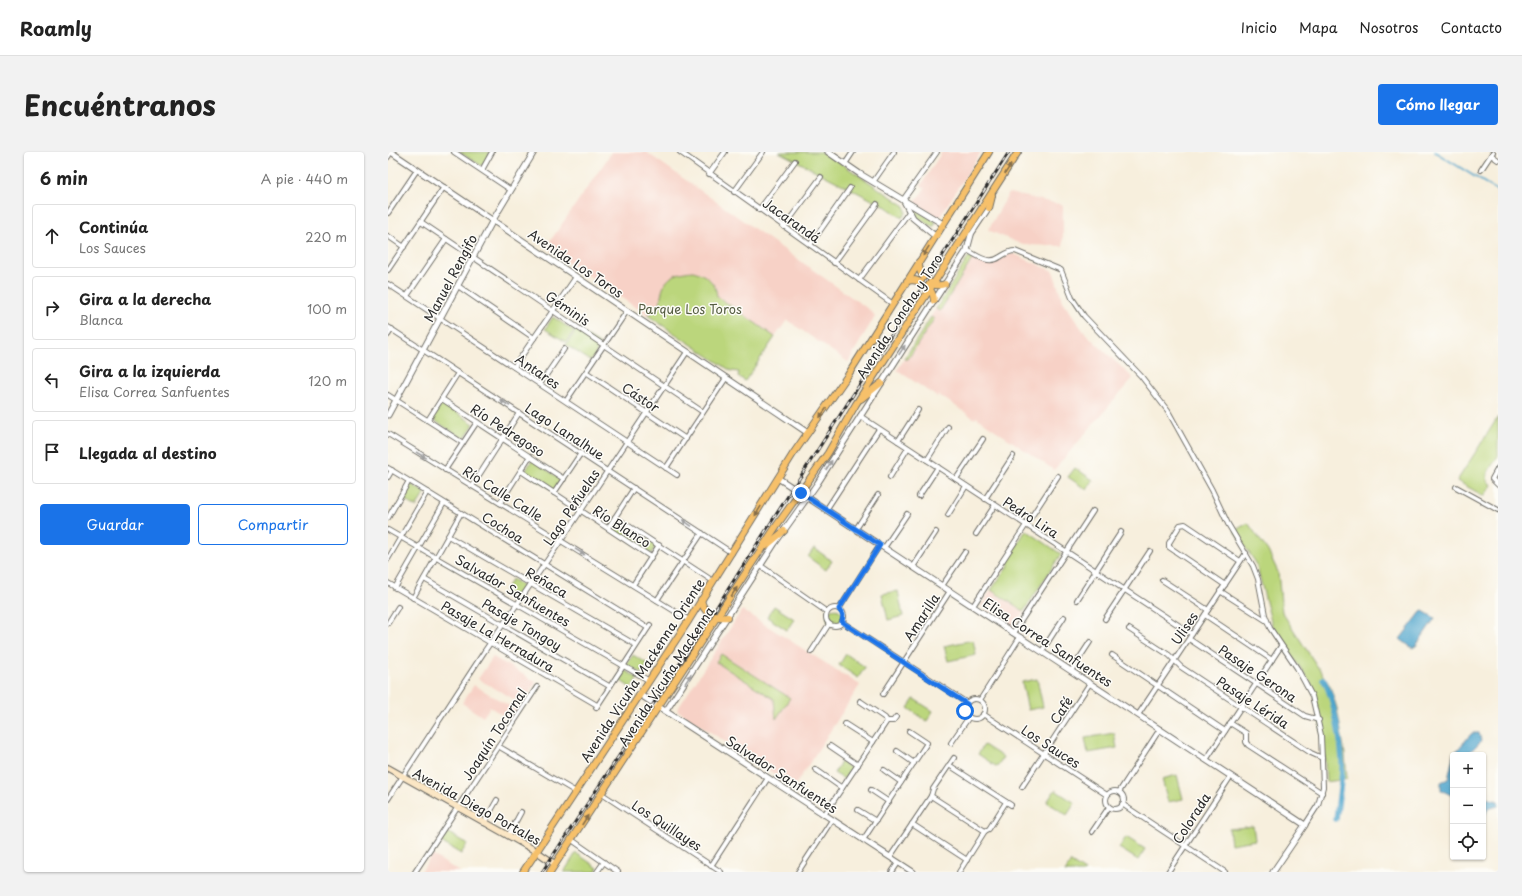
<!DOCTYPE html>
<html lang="es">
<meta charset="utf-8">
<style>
:root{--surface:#fff;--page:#f2f2f2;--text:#222;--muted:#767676;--line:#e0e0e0;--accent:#1a73e8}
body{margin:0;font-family:"Playpen Sans",sans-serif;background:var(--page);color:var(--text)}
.controls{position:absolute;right:12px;bottom:12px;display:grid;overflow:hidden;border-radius:4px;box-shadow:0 1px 3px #0004}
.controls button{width:36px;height:36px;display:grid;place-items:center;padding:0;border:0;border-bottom:1px solid var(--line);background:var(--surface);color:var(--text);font:20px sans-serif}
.stop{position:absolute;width:12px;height:12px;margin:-9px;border:3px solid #1a73e8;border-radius:50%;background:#fff}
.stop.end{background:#1a73e8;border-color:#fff;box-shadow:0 1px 4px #0008}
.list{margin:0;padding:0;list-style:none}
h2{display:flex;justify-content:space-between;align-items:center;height:52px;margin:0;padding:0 16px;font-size:17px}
h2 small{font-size:13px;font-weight:400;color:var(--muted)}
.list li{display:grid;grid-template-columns:26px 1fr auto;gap:12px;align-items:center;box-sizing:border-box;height:64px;margin:0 8px 8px;padding:0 8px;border:1px solid var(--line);border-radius:4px}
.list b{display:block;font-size:15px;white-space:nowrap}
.list p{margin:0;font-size:13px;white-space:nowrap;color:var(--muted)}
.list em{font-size:13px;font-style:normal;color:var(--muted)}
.actions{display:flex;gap:8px;padding:12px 16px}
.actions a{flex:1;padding:9px 0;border:1px solid var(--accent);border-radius:4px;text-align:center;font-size:14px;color:var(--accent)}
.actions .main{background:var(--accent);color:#fff}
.icon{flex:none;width:22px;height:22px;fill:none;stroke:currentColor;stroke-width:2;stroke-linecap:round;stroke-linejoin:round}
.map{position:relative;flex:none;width:1110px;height:720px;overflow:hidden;border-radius:4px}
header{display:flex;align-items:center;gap:24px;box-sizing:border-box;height:56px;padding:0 20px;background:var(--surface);border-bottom:1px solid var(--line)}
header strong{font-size:19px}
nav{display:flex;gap:22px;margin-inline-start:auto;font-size:14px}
.intro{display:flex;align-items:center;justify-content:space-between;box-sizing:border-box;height:96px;padding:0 24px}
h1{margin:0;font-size:28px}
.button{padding:10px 18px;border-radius:4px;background:var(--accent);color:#fff;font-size:14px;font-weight:700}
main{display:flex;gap:24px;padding:0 24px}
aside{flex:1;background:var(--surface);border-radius:4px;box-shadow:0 1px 3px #0004}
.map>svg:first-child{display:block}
</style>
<header>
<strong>Roamly</strong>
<nav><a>Inicio</a><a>Mapa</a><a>Nosotros</a><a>Contacto</a></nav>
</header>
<div class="intro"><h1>Encuéntranos</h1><a class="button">Cómo llegar</a></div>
<main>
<aside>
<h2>6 min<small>A pie · 440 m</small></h2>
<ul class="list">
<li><svg class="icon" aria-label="ahead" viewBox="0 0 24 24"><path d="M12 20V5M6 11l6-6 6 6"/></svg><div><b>Continúa</b><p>Los Sauces</p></div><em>220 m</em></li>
<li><svg class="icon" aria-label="right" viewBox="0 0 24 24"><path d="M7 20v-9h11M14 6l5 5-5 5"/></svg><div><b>Gira a la derecha</b><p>Blanca</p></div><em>100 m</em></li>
<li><svg class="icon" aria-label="left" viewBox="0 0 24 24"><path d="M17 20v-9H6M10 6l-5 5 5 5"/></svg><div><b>Gira a la izquierda</b><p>Elisa Correa Sanfuentes</p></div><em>120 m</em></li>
<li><svg class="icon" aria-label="arrive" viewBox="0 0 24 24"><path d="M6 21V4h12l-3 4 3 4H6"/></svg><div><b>Llegada al destino</b></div></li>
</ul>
<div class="actions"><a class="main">Guardar</a><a>Compartir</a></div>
</aside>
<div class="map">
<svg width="1110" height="720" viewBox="0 0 1110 720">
<rect width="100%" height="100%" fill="#fdfcf7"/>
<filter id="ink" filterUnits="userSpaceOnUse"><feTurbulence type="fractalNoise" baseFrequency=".025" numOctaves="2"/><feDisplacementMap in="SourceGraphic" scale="8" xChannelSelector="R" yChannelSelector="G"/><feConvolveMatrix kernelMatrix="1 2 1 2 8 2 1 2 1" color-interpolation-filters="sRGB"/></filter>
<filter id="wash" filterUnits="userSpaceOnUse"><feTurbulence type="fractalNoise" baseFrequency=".012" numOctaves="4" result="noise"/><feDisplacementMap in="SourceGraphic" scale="16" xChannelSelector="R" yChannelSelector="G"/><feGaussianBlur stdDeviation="0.9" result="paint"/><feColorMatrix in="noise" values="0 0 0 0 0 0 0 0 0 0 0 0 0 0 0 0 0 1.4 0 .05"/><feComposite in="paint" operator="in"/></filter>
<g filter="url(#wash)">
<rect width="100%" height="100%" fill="#f7efdd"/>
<g fill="#f7d1c6">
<polygon points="224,0 258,0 483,159 487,164 460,210 399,168 387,185 329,144 329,138 323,129 313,121 305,119 292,121 273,141 272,156 259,163 158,95"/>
<polygon points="554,0 593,0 551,66 527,51 537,36 533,33"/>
<polygon points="621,41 675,53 675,94 635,93 600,78"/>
<polygon points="621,102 626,102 665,119 675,149 696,180 745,226 666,318 588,265 587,267 551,243 549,245 509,218 581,104 591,110 601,111 609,109"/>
<polygon points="603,438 636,459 625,475 593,454"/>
<polygon points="354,458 472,533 406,635 289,558"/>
<polygon points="105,505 148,530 135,552 90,527"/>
<polygon points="86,533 130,559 124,569 102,555 95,565 74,551"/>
<polygon points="44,703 72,720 33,720"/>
</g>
<g fill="#bbd67c" stroke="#738054">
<polygon points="71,0 100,0 102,1 94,14"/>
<polygon points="391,0 436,0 517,54 518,61 514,66 491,50 488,50"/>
<polygon points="522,54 548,70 545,75 530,66"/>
<polygon points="581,104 585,106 552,159 548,157"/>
<path d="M305 119C317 122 328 130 329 144L387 185 357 229 350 224 351 220 343 219 259 163 272 156C273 131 279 121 305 119Z"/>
<polygon points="165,165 186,179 178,190 157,177"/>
<polygon points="543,165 546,167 520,207 516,207"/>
<polygon points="189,177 213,193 203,209 178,193"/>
<polygon points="54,251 86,272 76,287 44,267"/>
<polygon points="1110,265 1110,304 1100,320 1099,329 1104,333 1096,344 1069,329"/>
<polygon points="144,308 174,328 166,339 137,320"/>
<polygon points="687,316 705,328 699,338 680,325"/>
<polygon points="23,332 37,341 28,355 14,347"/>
<polygon points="228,366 269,393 263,402 222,376"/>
<polygon points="860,371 880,399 890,420 894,460 942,534 949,556 957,602 959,627 938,630 936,594 927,543 923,531 890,484 884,473 868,411 846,379"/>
<polygon points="638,378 673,402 636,459 603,438 621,413 619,409"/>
<polygon points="426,396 444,409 438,418 420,405"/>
<polygon points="124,427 135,434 128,445 116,439"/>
<polygon points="510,439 515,464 500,468 494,442"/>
<polygon points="386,454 406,467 399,478 379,465"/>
<circle cx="447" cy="465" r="8"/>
<polygon points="585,488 588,503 560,509 556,494"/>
<polygon points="333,502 402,546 388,567 386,547 328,510"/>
<polygon points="458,502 477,515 470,526 451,513"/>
<polygon points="245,503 260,512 254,521 238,513"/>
<polygon points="236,518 250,526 243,536 230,527"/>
<polygon points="649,527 655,555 640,558 634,530"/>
<polygon points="526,547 545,559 539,569 520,556"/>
<polygon points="726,581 729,596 700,601 697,586"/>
<polygon points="596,593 615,605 609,615 590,602"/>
<polygon points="453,610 463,616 456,627 446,621"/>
<polygon points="789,623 795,647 780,650 774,627"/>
<polygon points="667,638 687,651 679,663 659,650"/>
<polygon points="865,674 867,688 843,692 841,677"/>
<polygon points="59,680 79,692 73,702 53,690"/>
<polygon points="738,685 757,697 750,708 731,696"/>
<polygon points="188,701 210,716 207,720 176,720"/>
<polygon points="683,710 697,719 696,720 677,720"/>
</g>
<g fill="#50a5cc" stroke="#3e687c">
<polygon points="1035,459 1047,466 1028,494 1024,496 1012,487 1033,460"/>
<polygon points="1084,581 1091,581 1093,589 1079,603 1065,603"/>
<polygon points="1065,604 1065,644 1053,638 1053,630 1060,627"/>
<polygon points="1095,645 1110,649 1110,654 1100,657 1095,667"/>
</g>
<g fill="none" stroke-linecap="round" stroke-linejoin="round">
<polyline stroke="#50a5cc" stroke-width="1.5" points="1047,0 1110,39"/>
<path stroke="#50a5cc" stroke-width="5.5" d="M935 527C946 544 955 597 954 618 953 634 950 651 948 667"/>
</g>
</g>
<g filter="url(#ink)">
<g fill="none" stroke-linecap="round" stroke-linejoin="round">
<defs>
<g id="minor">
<polyline points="66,0 123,38"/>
<polyline points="292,0 505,152"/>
<polyline points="1103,3 1110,8"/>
<polyline points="0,5 3,0"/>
<polyline points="457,12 465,0"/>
<polyline points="94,18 104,0"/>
<polyline points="1093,18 1105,0"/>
<polyline points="321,22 337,0"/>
<polyline points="485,30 506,0"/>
<polyline points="346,40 375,0"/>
<polyline points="515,48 549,0"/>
<polyline points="371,58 407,9"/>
<polyline points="0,61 29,18"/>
<polyline points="33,70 315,260"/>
<polyline points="396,75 433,25"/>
<polyline points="583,83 601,56"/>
<polyline points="0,84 16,95"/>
<polyline points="422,93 462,36"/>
<path d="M579 98C589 104 601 113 612 105 617 102 621 99 627 99L673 118 684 146 696 164 753 224 780 259 824 338 840 372 865 414 870 427 877 463 882 476 909 516 924 544 933 583 935 635 930 653 917 673"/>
<polyline points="446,111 489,52"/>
<polyline points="0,118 56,35"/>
<polyline points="471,128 521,60"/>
<polyline points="0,132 289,323"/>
<polyline points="70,134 146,186"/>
<polyline points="19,144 58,87"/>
<polyline points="0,175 344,401"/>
<polyline points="0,183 4,177"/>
<polyline points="126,215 188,125"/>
<polyline points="198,220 298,287"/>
<polyline points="152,232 176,197"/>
<polyline points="0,243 75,291"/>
<polyline points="54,247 176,327"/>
<polyline points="178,249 239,159"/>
<polyline points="472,264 804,482"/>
<polyline points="40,268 70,221"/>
<polyline points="0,282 301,468"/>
<polyline points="510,289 530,258"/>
<polyline points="539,308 560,275"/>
<polyline points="0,316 260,476"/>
<polyline points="278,316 338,226"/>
<polyline points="1110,316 1104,327 1110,333"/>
<polyline points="57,318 89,270"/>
<polyline points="133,319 263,405"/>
<polyline points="0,325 4,318"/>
<polyline points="502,325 520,296"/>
<polyline points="568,327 595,287"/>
<polyline points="84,334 131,261"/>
<polyline points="1068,335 1110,358"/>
<polyline points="166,341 193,301"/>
<polyline points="531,344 550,315"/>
<polyline points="597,347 625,304"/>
<polyline points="112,351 142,304"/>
<polyline points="438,358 491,277"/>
<polyline points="560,363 578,334"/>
<polyline points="227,365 325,429"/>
<polyline points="0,366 21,329"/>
<polyline points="220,376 246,336"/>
<polyline points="468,377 490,343"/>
<polyline points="0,378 260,528"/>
<polyline points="588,382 607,353"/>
<polyline points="60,384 248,493"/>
<polyline points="496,396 519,362"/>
<polyline points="0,407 39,340"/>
<polyline points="373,414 439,460"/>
<polyline points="525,415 548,380"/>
<polyline points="36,427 221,534"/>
<polyline points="774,428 820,458"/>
<polyline points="0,431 209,553"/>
<polyline points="245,433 271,393"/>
<polyline points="837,433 781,395 781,391 792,373 797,372 852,409"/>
<polyline points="554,434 577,400"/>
<polyline points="7,436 56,351"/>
<polyline points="832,439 879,469"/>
<polyline points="25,446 73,361"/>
<polyline points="269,448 314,381"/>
<polyline points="689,448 733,380"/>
<polyline points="585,454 670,324"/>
<circle cx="447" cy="465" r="9"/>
<polyline points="451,457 492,393"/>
<polyline points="817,463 884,508"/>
<polyline points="717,467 762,399"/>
<polyline points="454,470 579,551"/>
<polyline points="0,471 10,455"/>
<polyline points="741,477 781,503 793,515 923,601 934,606"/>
<polyline points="625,481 705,359"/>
<polyline points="801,487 917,564 931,568"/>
<polyline points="654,499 676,465"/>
<polyline points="423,500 441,472"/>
<polyline points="724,503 837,579"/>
<polyline points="683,519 702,490"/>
<polyline points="495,542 562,439"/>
<circle cx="587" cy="557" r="10"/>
<polyline points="592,548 632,485"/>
<polyline points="472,549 497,566 499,569"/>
<polyline points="208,556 262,473"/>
<polyline points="595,562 719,643"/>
<polyline points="750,563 858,401"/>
<polyline points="499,569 505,569 508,565"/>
<polyline points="842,571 858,581 858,590 860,593 934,641"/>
<polyline points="457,572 485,590"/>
<polyline points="563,591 581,565"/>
<polyline points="110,594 188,640"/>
<polyline points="442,594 470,613"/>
<polyline points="509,599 526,611"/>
<polyline points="818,608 893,494"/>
<polyline points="561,613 623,653"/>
<polyline points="427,617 454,636"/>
<polyline points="496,618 513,630"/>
<polyline points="634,635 702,531"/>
<polyline points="483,638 501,650"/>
<circle cx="727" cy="648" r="9"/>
<polyline points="731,640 772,577"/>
<polyline points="214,642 333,720"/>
<polyline points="543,644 597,679"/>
<polyline points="543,644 545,637 566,606"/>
<polyline points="0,647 96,500 176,384 299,200"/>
<polyline points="734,652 837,720"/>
<polyline points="470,658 488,669"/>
<polyline points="436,663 499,569"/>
<polyline points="96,671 109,648"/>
<polyline points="524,672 579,708"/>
<polyline points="597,679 601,677 618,650"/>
<polyline points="704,680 721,655"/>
<polyline points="120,684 133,660"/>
<polyline points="184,688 230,720"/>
<polyline points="475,688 539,591 521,579"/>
<polyline points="502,705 543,644"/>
<polyline points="323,714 380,626"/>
<polyline points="27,720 149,535"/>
<polyline points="209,720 216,710"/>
<polyline points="410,720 444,668"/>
<polyline points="504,720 510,711"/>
<polyline points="571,720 597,679"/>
<polyline points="780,720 843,624"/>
</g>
<g id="tertiary">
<polyline points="3,0 420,281"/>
<polyline points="440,0 472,22 555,72"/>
<polyline points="516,49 525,66 547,84"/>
<polyline points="0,263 105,68 146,0"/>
<polyline points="390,326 917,673 885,720"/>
<polyline points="251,542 525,720"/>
<polyline points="278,559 387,391 429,332 546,149 579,98 583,83"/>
</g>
<polyline id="secondary" points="0,616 148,699 167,712"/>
<g id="primary">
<polyline points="601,56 604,44"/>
<path d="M531 110C530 124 544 137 557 132"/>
<path d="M519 129C531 125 546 137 546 149"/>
<polyline points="473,247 493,231"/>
<polyline points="378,394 396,379"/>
<path d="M313 448C316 462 327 466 340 465"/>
<polyline points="135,720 301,468 405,302 460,223 601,0"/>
<polyline points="162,720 389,373 440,301 468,252 630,0"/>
</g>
</defs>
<use href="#minor" stroke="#727069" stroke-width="6"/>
<use href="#tertiary" stroke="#727069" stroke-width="7"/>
<use href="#secondary" stroke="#727069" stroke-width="8"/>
<use href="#primary" stroke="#727069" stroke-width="8"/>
<use href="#minor" stroke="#fff" stroke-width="4"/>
<use href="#tertiary" stroke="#fff" stroke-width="5"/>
<use href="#secondary" stroke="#fbe6c4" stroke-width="5.5"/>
<use href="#primary" stroke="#f6c06b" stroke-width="6"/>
<defs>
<polyline id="rail" points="154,720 303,495 621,0"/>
</defs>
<use href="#rail" stroke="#2b2b2b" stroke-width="3"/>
<use href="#rail" stroke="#fdfcf7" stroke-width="1.5" stroke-dasharray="4.5" stroke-linecap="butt"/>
</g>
<defs><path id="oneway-solid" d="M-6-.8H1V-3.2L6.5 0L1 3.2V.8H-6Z"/></defs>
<g fill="#866e48">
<use href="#oneway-solid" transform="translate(620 17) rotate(-57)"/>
<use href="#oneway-solid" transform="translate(538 99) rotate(122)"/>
<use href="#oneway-solid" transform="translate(435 261) rotate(126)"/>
<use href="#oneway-solid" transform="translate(370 359) rotate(122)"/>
<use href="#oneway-solid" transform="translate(346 440) rotate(-57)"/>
<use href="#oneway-solid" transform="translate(197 668) rotate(-57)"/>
</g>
<g fill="#a0a0a0">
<use href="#oneway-solid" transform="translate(514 198) rotate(-57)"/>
<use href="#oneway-solid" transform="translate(117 251) rotate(-147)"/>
<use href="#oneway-solid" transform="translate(33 303) rotate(32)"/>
<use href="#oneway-solid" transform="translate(441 313) rotate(-58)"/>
<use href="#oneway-solid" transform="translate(299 371) rotate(-146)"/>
<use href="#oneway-solid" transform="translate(192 400) rotate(32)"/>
<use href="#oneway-solid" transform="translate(300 527) rotate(-57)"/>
</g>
</g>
<g fill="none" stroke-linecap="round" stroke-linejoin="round" filter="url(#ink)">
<polyline stroke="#1a73e8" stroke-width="5" points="413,341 492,393 451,457 455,463 454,470 579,552 577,559"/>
</g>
<g text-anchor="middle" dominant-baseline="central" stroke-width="3" stroke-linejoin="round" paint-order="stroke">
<g font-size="13" fill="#2b2b2b" stroke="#fdfcf7">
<text transform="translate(404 68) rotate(35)">Jacarandá</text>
<text transform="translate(188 111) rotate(34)">Avenida Los Toros</text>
<text transform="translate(62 126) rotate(-62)">Manuel Rengifo</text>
<text transform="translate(180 156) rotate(34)">Géminis</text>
<text transform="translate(511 164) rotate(-57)">Avenida Concha y Toro</text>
<text transform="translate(150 219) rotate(34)">Antares</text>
<text transform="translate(253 245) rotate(34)">Cástor</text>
<text transform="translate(120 278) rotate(33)">Río Pedregoso</text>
<text transform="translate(177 279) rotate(33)">Lago Lanalhue</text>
<text transform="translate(115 341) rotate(32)">Río Calle Calle</text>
<text transform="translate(183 355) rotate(-56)">Lago Peñuelas</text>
<text transform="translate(643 365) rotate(33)">Pedro Lira</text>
<text transform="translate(234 374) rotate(33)">Río Blanco</text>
<text transform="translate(115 375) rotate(32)">Cochoa</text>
<text transform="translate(159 430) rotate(30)">Reñaca</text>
<text transform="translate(125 438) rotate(30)">Salvador Sanfuentes</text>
<text transform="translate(533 465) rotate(-57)">Amarilla</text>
<text transform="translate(134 472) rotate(30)">Pasaje Tongoy</text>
<text transform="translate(796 476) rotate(-56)">Ulises</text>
<text transform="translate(110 484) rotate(30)">Pasaje La Herradura</text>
<text transform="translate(660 490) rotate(33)">Elisa Correa Sanfuentes</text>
<text transform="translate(254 518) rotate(-57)">Avenida Vicuña Mackenna Oriente</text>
<text transform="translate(870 521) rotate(34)">Pasaje Gerona</text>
<text transform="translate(278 524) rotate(-57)">Avenida Vicuña Mackenna</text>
<text transform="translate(865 550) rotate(33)">Pasaje Lérida</text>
<text transform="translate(673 558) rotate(-57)">Café</text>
<text transform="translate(106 582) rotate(-57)">Joaquín Tocornal</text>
<text transform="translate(663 594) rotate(33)">Los Sauces</text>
<text transform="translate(394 622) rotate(33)">Salvador Sanfuentes</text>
<text transform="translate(89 654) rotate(29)">Avenida Diego Portales</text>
<text transform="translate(803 666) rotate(-57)">Colorada</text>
<text transform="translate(279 673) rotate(33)">Los Quillayes</text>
</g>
<g font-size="13" fill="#565e43" stroke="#fdfcf7">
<text x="302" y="156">Parque Los Toros</text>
</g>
</g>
</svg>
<div class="controls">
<button>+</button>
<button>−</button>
<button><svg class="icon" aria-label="locate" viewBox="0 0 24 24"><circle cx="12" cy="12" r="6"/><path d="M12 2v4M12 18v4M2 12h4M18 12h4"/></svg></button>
</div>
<div class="stop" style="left:577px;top:559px"></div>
<div class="stop end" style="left:413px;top:341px"></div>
</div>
</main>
